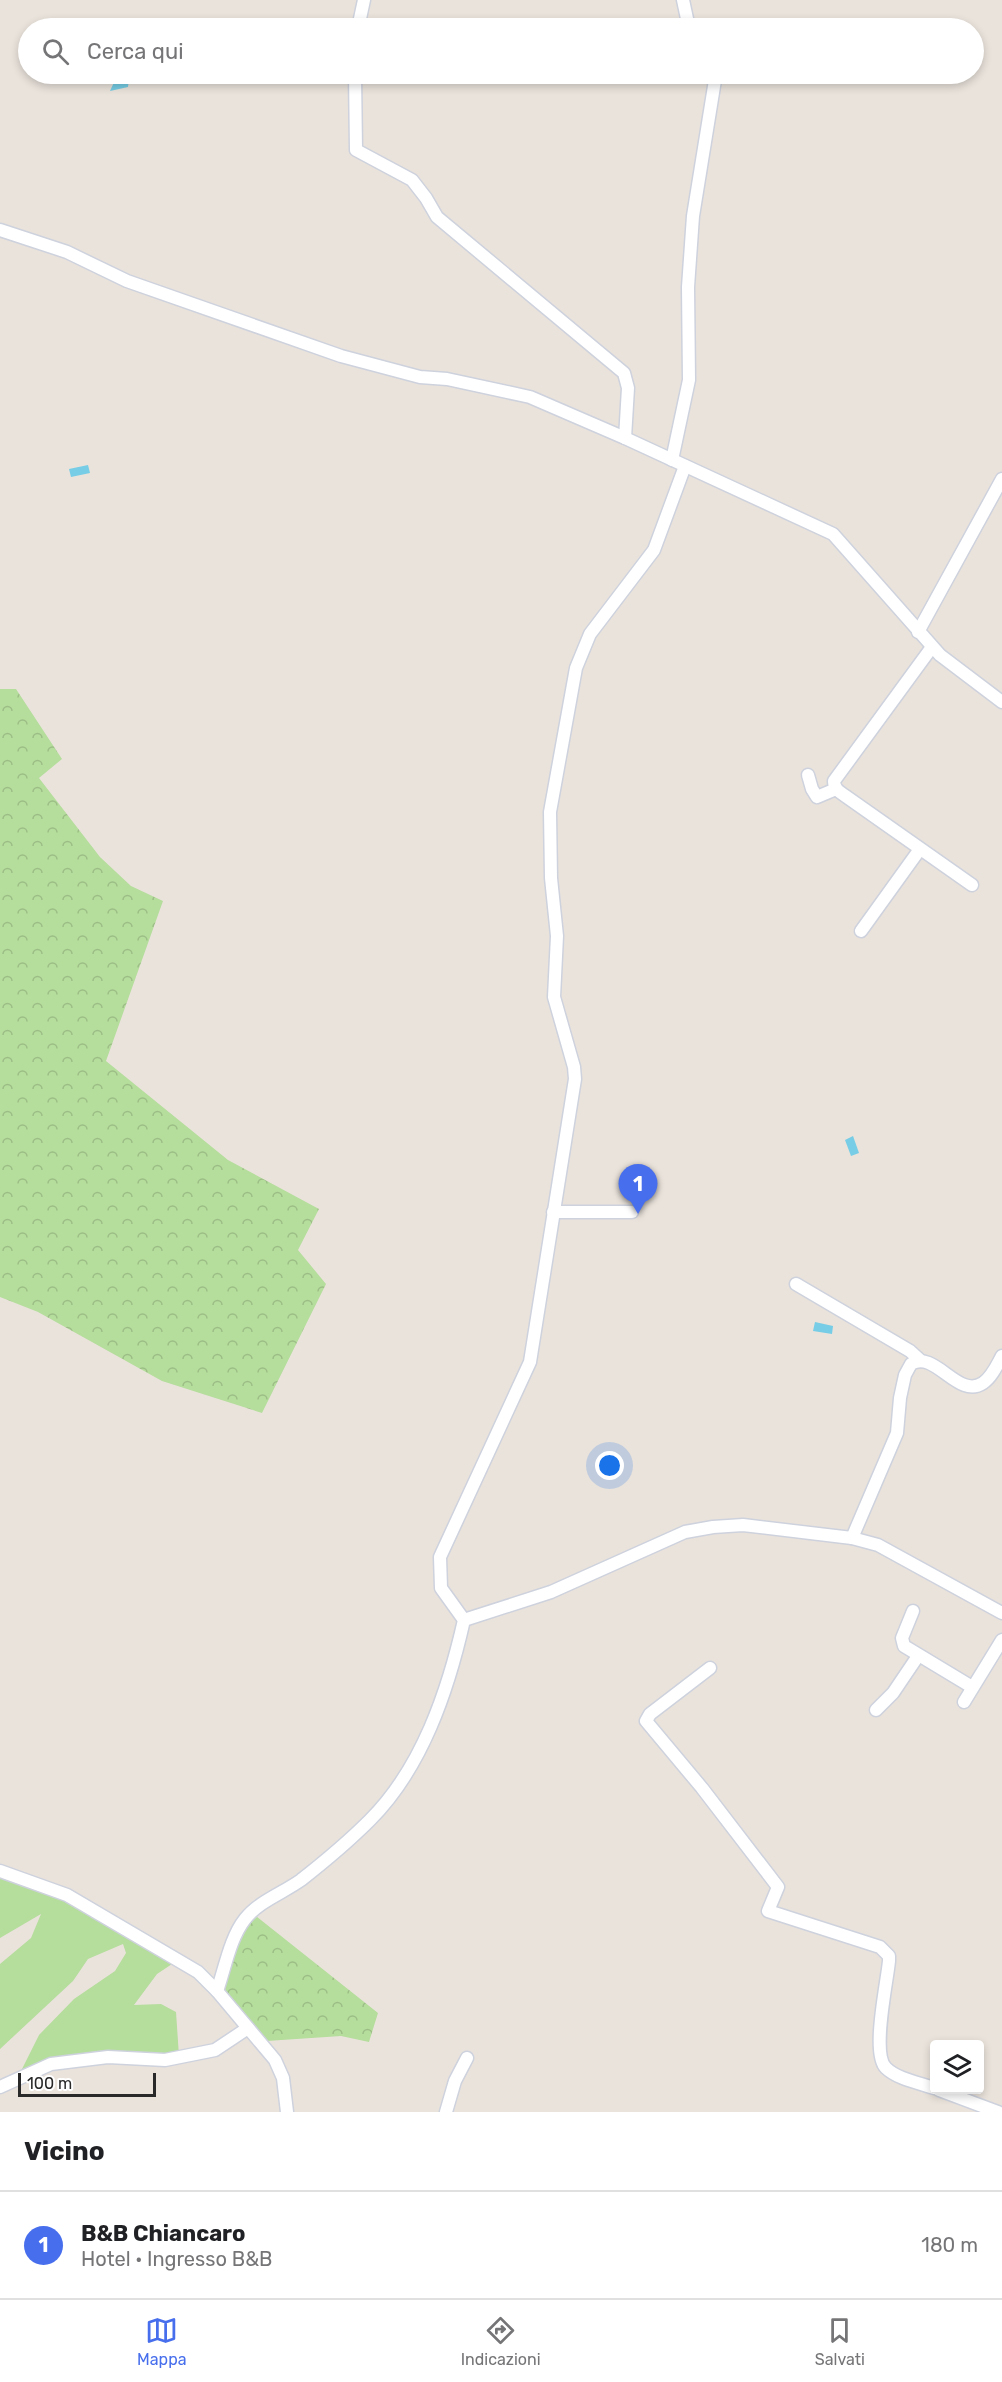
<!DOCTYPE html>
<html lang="it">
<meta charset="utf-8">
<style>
:root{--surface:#fff;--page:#f2f2f2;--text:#202124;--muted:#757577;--line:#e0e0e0;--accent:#476eec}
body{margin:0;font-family:Rubik,sans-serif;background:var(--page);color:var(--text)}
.controls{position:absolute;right:18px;bottom:18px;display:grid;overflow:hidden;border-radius:6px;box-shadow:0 3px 9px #0003}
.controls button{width:54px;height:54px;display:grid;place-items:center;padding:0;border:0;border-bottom:2px solid var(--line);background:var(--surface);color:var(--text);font:30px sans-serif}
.scale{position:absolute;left:18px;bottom:15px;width:138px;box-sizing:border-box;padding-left:6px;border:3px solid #292929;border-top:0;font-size:16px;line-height:21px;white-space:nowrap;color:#292929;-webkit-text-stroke:4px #fff;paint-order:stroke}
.you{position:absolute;left:610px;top:1466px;width:21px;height:21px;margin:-15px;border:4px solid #fff;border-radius:50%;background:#1a73e8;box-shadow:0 0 0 9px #1a73e833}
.badge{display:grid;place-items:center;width:39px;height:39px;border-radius:50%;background:var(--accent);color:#fff;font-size:20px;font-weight:700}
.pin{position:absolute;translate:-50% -50px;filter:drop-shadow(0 2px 3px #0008)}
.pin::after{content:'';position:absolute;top:32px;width:21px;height:18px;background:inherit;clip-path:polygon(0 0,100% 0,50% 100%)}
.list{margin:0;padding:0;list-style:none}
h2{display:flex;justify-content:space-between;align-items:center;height:78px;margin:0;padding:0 24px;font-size:26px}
h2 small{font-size:20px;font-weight:400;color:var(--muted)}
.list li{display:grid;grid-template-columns:39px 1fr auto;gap:18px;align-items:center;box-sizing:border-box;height:108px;padding:0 24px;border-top:2px solid var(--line)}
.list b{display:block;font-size:22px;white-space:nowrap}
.list p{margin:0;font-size:20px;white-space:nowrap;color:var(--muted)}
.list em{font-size:20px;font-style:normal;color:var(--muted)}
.icon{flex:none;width:33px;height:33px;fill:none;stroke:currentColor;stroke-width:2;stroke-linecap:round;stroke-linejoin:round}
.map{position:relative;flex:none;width:1002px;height:2112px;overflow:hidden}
.search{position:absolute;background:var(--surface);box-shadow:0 3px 9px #0003;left:18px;right:18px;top:18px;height:66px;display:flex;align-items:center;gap:15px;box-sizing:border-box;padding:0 21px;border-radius:33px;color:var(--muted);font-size:22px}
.sheet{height:186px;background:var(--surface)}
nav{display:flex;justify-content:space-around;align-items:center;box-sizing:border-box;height:84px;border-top:2px solid var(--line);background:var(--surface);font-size:16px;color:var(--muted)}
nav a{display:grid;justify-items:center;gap:3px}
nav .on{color:var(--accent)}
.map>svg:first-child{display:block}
</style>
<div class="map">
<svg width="1002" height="2112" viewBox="0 0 1002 2112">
<defs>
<pattern id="forest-crowns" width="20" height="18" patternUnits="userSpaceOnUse" patternTransform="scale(1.5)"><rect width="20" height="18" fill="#b5dd9c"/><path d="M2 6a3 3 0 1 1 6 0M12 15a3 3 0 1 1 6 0" fill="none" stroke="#9cbe86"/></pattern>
</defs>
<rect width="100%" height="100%" fill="#eae3dc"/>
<polygon fill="#b5dd9c" points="0,1877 51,1893 175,1962 157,1974 134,2005 161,2004 176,2012 179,2056 67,2061 17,2079 39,2035 74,1999 115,1971 126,1953 123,1944 88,1959 73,1981 0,2049 0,1964 31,1938 41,1914 0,1938"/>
<g fill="url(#forest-crowns)">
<polygon points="0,689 16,689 62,759 39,778 100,857 131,886 163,901 106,1061 228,1160 319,1209 298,1250 326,1284 262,1413 162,1381 38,1312 0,1297"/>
<polygon points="252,1913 378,2013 369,2042 341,2036 267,2041 223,1995 233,1950"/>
</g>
<g fill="#76cde5">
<polygon points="115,74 121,74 129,78 128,87 110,91 116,78"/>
<polygon points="88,465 90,473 71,477 69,469"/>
<polygon points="853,1136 859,1153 851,1156 845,1140"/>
<polygon points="815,1322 833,1326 832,1334 813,1331"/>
</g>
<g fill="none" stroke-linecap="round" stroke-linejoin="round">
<defs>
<g id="minor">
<polyline points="683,0 689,28"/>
<polyline points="358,28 364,0"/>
<polyline points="355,74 356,150 412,180 426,198 437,217 624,373 628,388 625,438"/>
<polyline points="0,230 67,252 127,281 341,356 420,377 447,379 530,397 625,438 833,534 940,655 1002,702"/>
<polyline points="672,460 689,380 688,287 693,216 716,74"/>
<polyline points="918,632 1002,479"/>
<path d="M932 647 834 781C834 788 838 791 844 795L972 885"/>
<polyline points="808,775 812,789 817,797 836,789"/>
<polyline points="861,931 920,849"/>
<polyline points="553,1212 632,1212"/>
<polyline points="796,1284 910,1351 921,1361"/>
<path d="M852 1538 897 1433 900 1398 905 1375 911 1364C935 1349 958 1400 983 1383 992 1377 997 1365 1002 1356"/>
<polyline points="913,1611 902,1638 904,1646 972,1687"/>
<polyline points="464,1620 551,1592 685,1532 713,1527 743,1525 852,1538 878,1545 1002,1613"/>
<path d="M710 1668 650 1714 646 1721 702 1788 778 1887 768 1911 880 1947 889 1956V1961C887 1983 871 2054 886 2068 897 2079 920 2083 934 2088"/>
<polyline points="964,1702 1002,1640"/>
<polyline points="876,1710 893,1693 918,1656"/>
<polyline points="0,1871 67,1895 198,1972 217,1991 275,2060 283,2078 287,2112"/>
<path d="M217 1991C225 1968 230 1938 245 1919 259 1901 283 1893 301 1880 324 1862 349 1841 370 1820 422 1768 448 1691 464 1620L441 1588 440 1557 530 1362 575 1079 574 1067 554 997 557 936 551 878 550 812 576 668 590 634 654 550 685 466"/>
<polyline points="0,2087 51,2064 108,2057 165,2060 215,2050 248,2028"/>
<polyline points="939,2090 998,2112"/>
<polyline points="446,2112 455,2081 467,2058"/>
</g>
</defs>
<use href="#minor" stroke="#ced2dd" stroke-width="15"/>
<use href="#minor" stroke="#fff" stroke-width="12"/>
</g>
</svg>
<div class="controls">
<button><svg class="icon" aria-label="layers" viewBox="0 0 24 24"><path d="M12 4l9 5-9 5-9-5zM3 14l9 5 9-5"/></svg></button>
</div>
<div class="scale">100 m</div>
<div class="you"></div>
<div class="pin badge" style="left:638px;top:1214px">1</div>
<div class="search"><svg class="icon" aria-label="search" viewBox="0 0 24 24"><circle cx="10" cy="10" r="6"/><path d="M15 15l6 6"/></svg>Cerca qui</div>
</div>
<section class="sheet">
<h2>Vicino<small></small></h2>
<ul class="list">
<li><span class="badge">1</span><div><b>B&amp;B Chiancaro</b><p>Hotel · Ingresso B&amp;B</p></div><em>180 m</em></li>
</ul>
</section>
<nav>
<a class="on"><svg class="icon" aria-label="map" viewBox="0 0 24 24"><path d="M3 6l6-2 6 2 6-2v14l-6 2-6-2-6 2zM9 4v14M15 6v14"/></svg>Mappa</a>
<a><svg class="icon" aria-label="directions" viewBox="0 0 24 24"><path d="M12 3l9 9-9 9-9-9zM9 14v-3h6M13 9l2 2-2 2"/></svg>Indicazioni</a>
<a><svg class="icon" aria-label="saved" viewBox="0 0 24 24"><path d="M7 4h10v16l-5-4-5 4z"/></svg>Salvati</a>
</nav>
